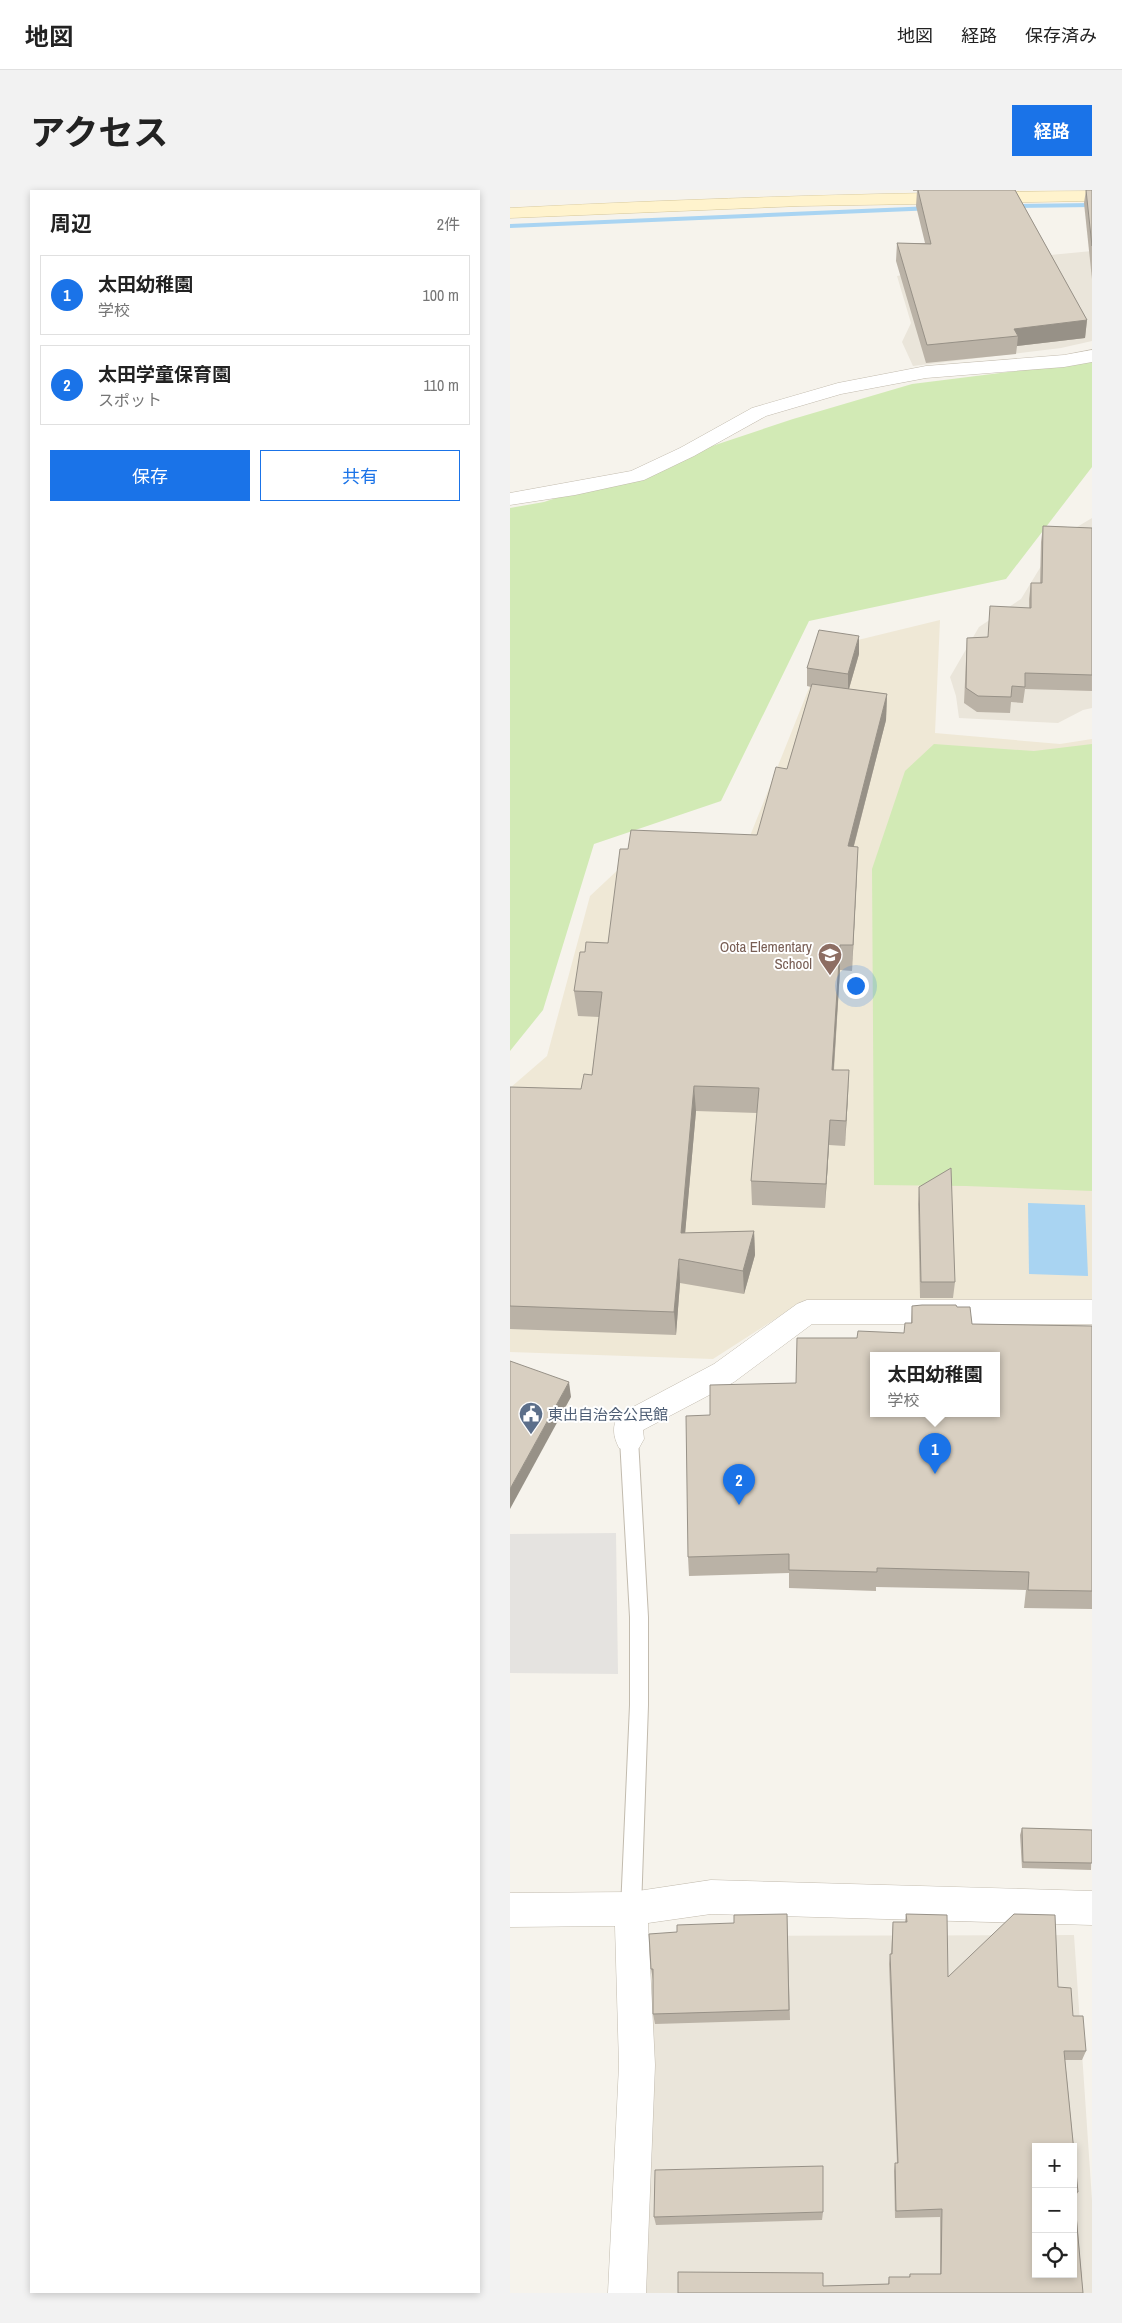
<!DOCTYPE html>
<html lang="ja">
<meta charset="utf-8">
<style>
:root{--surface:#fff;--page:#f2f2f2;--text:#222;--muted:#767676;--line:#e0e0e0;--accent:#1a73e8}
body{margin:0;font-family:"Archivo Narrow","Noto Sans JP",sans-serif;background:var(--page);color:var(--text)}
.controls{position:absolute;right:15px;bottom:15px;display:grid;overflow:hidden;border-radius:0px;box-shadow:0 2px 8px #0003}
.controls button{width:45px;height:45px;display:grid;place-items:center;padding:0;border:0;border-bottom:1px solid var(--line);background:var(--surface);color:var(--text);font:25px sans-serif}
.you{position:absolute;left:345px;top:795px;width:18px;height:18px;margin:-12px;border:4px solid #fff;border-radius:50%;background:#1a73e8;box-shadow:0 0 0 8px #1a73e833}
.badge{display:grid;place-items:center;width:32px;height:32px;border-radius:50%;background:var(--accent);color:#fff;font-size:16px;font-weight:700}
.pin{position:absolute;translate:-50% -41px;filter:drop-shadow(0 1px 2px #0008)}
.pin::after{content:'';position:absolute;top:26px;width:18px;height:15px;background:inherit;clip-path:polygon(0 0,100% 0,50% 100%)}
.popup{position:absolute;left:360px;top:1162px;width:130px;height:65px;box-sizing:border-box;display:grid;place-content:center;border-radius:0px;background:var(--surface);filter:drop-shadow(0 1px 4px #0005);font-size:16px;white-space:nowrap;color:var(--muted)}
.popup b{font-size:19px;color:var(--text)}
.popup::after{content:'';position:absolute;left:50%;top:100%;margin-left:-10px;border:10px solid transparent;border-top-color:var(--surface)}
.list{margin:0;padding:0;list-style:none}
h2{display:flex;justify-content:space-between;align-items:center;height:65px;margin:0;padding:0 20px;font-size:21px}
h2 small{font-size:16px;font-weight:400;color:var(--muted)}
.list li{display:grid;grid-template-columns:32px 1fr auto;gap:15px;align-items:center;box-sizing:border-box;height:80px;margin:0 10px 10px;padding:0 10px;border:1px solid var(--line);border-radius:0px}
.list b{display:block;font-size:19px;white-space:nowrap}
.list p{margin:0;font-size:16px;white-space:nowrap;color:var(--muted)}
.list em{font-size:16px;font-style:normal;color:var(--muted)}
.actions{display:flex;gap:10px;padding:15px 20px}
.actions a{flex:1;padding:11px 0;border:1px solid var(--accent);border-radius:0px;text-align:center;font-size:18px;color:var(--accent)}
.actions .main{background:var(--accent);color:#fff}
.icon{flex:none;width:28px;height:28px;fill:none;stroke:currentColor;stroke-width:2;stroke-linecap:round;stroke-linejoin:round}
.map{position:relative;flex:none;width:582px;height:2103px;overflow:hidden;border-radius:0px}
header{display:flex;align-items:center;gap:30px;box-sizing:border-box;height:70px;padding:0 25px;background:var(--surface);border-bottom:1px solid var(--line)}
header strong{font-size:24px}
nav{display:flex;gap:28px;margin-inline-start:auto;font-size:18px}
.intro{display:flex;align-items:center;justify-content:space-between;box-sizing:border-box;height:120px;padding:0 30px}
h1{margin:0;font-size:35px}
.button{padding:12px 22px;border-radius:0px;background:var(--accent);color:#fff;font-size:18px;font-weight:700}
main{display:flex;gap:30px;padding:0 30px}
aside{flex:1;background:var(--surface);border-radius:0px;box-shadow:0 2px 8px #0003}
.map>svg:first-child{display:block}
</style>
<header>
<strong>地図</strong>
<nav><a>地図</a><a>経路</a><a>保存済み</a></nav>
</header>
<div class="intro"><h1>アクセス</h1><a class="button">経路</a></div>
<main>
<aside>
<h2>周辺<small>2件</small></h2>
<ul class="list">
<li><span class="badge">1</span><div><b>太田幼稚園</b><p>学校</p></div><em>100 m</em></li>
<li><span class="badge">2</span><div><b>太田学童保育園</b><p>スポット</p></div><em>110 m</em></li>
</ul>
<div class="actions"><a class="main">保存</a><a>共有</a></div>
</aside>
<div class="map">
<svg width="582" height="2103" viewBox="0 0 582 2103">
<rect width="100%" height="100%" fill="#f6f3ec"/>
<g fill="#eae5da" fill-rule="evenodd">
<polygon points="582,61 582,151 551,158 403,176 392,152 401,133 387,86 457,73"/>
<polygon points="582,328 582,518 573,520 548,533 449,528 446,506 440,487 469,437 511,409 536,368 552,346"/>
<path d="M564 1745 582 2010V2103H132L142 1963 135 1760 190 1746ZM526 1957H563V2084H526Z"/>
</g>
<polygon fill="#efe8d6" points="430,430 425,543 550,554 582,549 582,1109 295,1110 203,1169 0,1162 0,898 37,866 80,706 127,662 236,656 315,458"/>
<g fill="#d2eab5">
<polygon points="582,169 582,277 496,389 299,431 211,611 84,654 33,820 0,861 0,318 34,312 283,229 402,194 563,174"/>
<polygon points="424,554 524,561 582,554 582,1001 456,996 364,995 362,679 395,581"/>
</g>
<polygon fill="#e5e3e0" points="106,1343 108,1484 0,1483 0,1344"/>
<polygon fill="#a9d4f2" points="518,1013 575,1015 578,1086 519,1084"/>
<g fill="none" stroke-linecap="round" stroke-linejoin="round">
<g fill="#a9d4f2" fill-rule="evenodd">
<polygon points="582,13 582,17 497,18 493,16 497,14"/>
<polygon points="422,16 425,16 425,20 0,38 0,34"/>
</g>
<defs>
<polygon id="lane" points="119,1242 125,1244 128,1249 138,1427 138,1515 131,1719 128,1726 121,1729 114,1726 111,1719 120,1515 120,1427 110,1249 113,1244"/>
<g id="street">
<polygon points="582,160 582,172 554,177 416,188 331,204 256,226 184,266 134,290 65,305 0,315 0,303 121,281 170,258 242,218 328,193 416,176 554,165"/>
<path d="M297 1110H582V1134H302L224 1192 133 1240 134 1249 129 1258 119 1262 109 1258C103 1246 102 1237 108 1225L204 1174 287 1114Z"/>
<polygon points="201,1690 582,1701 582,1735 201,1724 138,1733 145,1875 136,2103 98,2103 109,1875 105,1736 0,1737 0,1703 121,1702"/>
</g>
<path id="secondary" d="M582 1V11L291 16 0 28V18C194 8 388 2 582 1Z"/>
</defs>
<use href="#lane" stroke="#c2bbae" stroke-width="2"/>
<use href="#street" stroke="#c2bbae" stroke-width="1"/>
<use href="#secondary" stroke="#d6c79b" stroke-width="1"/>
<use href="#lane" fill="#fff" fill-rule="evenodd"/>
<use href="#street" fill="#fff" fill-rule="evenodd"/>
<use href="#secondary" fill="#fff3cd" fill-rule="evenodd"/>
</g>
<g fill="#bab2a6">
<polygon points="403,0 505,0 577,130 575,148 507,156 506,164 416,173 386,71 387,53 415,53 406,16 407,1 403,1"/>
<polygon points="576,0 582,0 582,89 574,13"/>
<polygon points="533,336 582,338 582,501 515,499 513,513 501,512 500,523 467,522 454,513 457,448 477,447 519,418 519,409 521,393 530,393 531,352"/>
<polygon points="349,464 339,499 377,504 376,530 344,656 347,682 342,781 330,780 324,880 338,905 335,956 319,955 315,1018 242,1015 241,991 247,923 186,921 175,1043 244,1041 245,1065 234,1104 170,1093 166,1145 0,1139 0,897 71,899 82,885 89,827 68,826 64,801 75,762 98,753 118,659 247,645 277,579 301,497 297,496 297,478"/>
<polygon points="409,997 445,1092 443,1108 410,1108 408,1014"/>
<polygon points="402,1116 447,1117 462,1134 582,1136 582,1419 514,1418 516,1400 366,1397 366,1401 279,1398 279,1383 179,1386 178,1367 200,1225 286,1193 347,1148 394,1143 401,1133"/>
<polygon points="512,1638 582,1640 581,1680 512,1678 510,1645"/>
<polygon points="277,1724 280,1830 145,1834 143,1824 143,1790 141,1779 167,1742 224,1733"/>
<polygon points="396,1724 438,1787 548,1797 563,1826 576,1861 572,1870 555,1870 568,2002 565,2008 573,2103 313,2096 378,2094 379,2087 399,2087 400,2084 430,2084 430,2027 385,2028 384,1981 385,1973 387,1973 379,1774 380,1764 381,1764 383,1732 395,1732"/>
<polygon points="313,2022 312,2030 146,2035 144,2027"/>
</g>
<g fill="#979187">
<polygon points="577,130 575,148 507,156 508,146 504,139"/>
<polygon points="349,446 349,464 338,502 338,484"/>
<polygon points="377,504 376,530 337,682 338,656"/>
<polygon points="348,657 347,682 342,781 343,755"/>
<polygon points="330,755 330,780 322,904 322,880"/>
<polygon points="339,880 338,905 335,956 336,931"/>
<polygon points="184,896 186,921 173,1067 171,1043"/>
<polygon points="320,930 319,955 315,1018 316,994"/>
<polygon points="244,1041 245,1065 234,1104 233,1081"/>
<polygon points="169,1069 170,1093 166,1145 164,1122"/>
<polygon points="59,1192 61,1207 0,1319 0,1299"/>
</g>
<g fill="#d8cfc1" stroke="#979187" fill-rule="evenodd">
<polygon points="408,0 505,0 577,130 504,139 508,146 417,155 387,53 421,54"/>
<polygon points="576,0 582,0 582,56"/>
<polygon points="533,336 582,338 582,485 515,483 515,497 502,496 501,507 468,506 456,498 457,448 478,447 480,416 521,418 521,393 532,393"/>
<polygon points="309,440 349,446 338,484 297,478"/>
<polygon points="302,494 377,504 338,656 348,657 343,755 330,755 322,880 339,880 336,931 320,930 316,994 241,991 249,898 184,896 171,1043 244,1041 233,1081 169,1069 164,1122 0,1116 0,897 71,899 74,884 82,885 92,802 64,801 70,762 75,762 76,752 98,753 110,659 118,659 121,640 247,645 266,577 277,579"/>
<polygon points="441,978 445,1092 411,1092 409,997"/>
<path d="M412 1115H446L447 1117H460L462 1134 582 1136V1401L518 1400 519 1382 367 1378V1382L279 1380V1364L178 1367 176 1226 200 1225V1195L286 1193 287 1148H347L348 1141 394 1143 395 1133H402V1116ZM364 1165H486V1223H364Z"/>
<polygon points="0,1171 59,1192 0,1299"/>
<polygon points="512,1638 582,1640 582,1673 513,1672"/>
<polygon points="277,1724 279,1820 143,1824 143,1779 141,1779 139,1744 167,1742 167,1735 224,1733 224,1725"/>
<path d="M396 1724 437 1725 438 1787 504 1724 545 1725 548 1797 561 1798 563 1826H573L576 1861H554L568 2002H564L573 2103H168V2082L313 2083V2096L379 2094V2087H400V2084H431L432 2019 386 2021 385 1973H388L380 1764H382L383 1732H397ZM526 1957H563V2084H526Z"/>
<polygon points="313,1976 313,2022 144,2027 145,1980"/>
</g>
<defs>
<symbol id="school-pin" viewBox="-11 -11 22 30"><path d="M0 17L-7.5 6A9.5 9.5 0 1 1 7.5 6Z" fill="#8d6e63" stroke="#fff"/><path d="M0-5L7-2L0 1L-7-2ZM-4 1L0 2.5L4 1V4Q0 6-4 4Z" fill="#fff"/></symbol>
<symbol id="civic-pin" viewBox="-11 -11 22 30"><path d="M0 17L-7.5 6A9.5 9.5 0 1 1 7.5 6Z" fill="#5c6f8a" stroke="#fff"/><path d="M-.6-6.5H3V-4.5H.6V-3L4-1V1h2V6H-6V1h2V-1L-.6-3ZM-1.2 2.5V6h2.4V2.5Z" fill="#fff"/></symbol>
</defs>
<g fill-rule="evenodd">
<use href="#school-pin" x="306" y="751" width="28" height="38"/>
<use href="#civic-pin" x="7" y="1210" width="28" height="38"/>
</g>
<g text-anchor="middle" dominant-baseline="central" stroke-width="4" stroke-linejoin="round" paint-order="stroke">
<g font-size="15" fill="#785e54" stroke="#fff" text-anchor="end">
<text x="302" y="756">Oota Elementary<tspan x="302" dy="17">School</tspan></text>
</g>
<g font-size="15" fill="#4e5e75" stroke="#fff" text-anchor="start">
<text x="38" y="1224">東出自治会公民館</text>
</g>
</g>
</svg>
<div class="controls">
<button>+</button>
<button>−</button>
<button><svg class="icon" aria-label="locate" viewBox="0 0 24 24"><circle cx="12" cy="12" r="6"/><path d="M12 2v4M12 18v4M2 12h4M18 12h4"/></svg></button>
</div>
<div class="you"></div>
<div class="pin badge" style="left:425px;top:1284px">1</div>
<div class="popup"><b>太田幼稚園</b>学校</div>
<div class="pin badge" style="left:229px;top:1315px">2</div>
</div>
</main>
